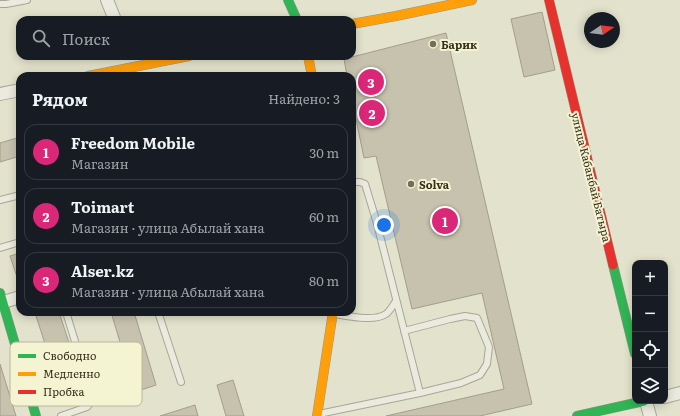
<!DOCTYPE html>
<html lang="ru">
<meta charset="utf-8">
<style>
:root{--surface:#171b24;--page:#242831;--text:#f1f3f6;--muted:#9ea1a6;--line:#363941;--accent:#db2777}
body{margin:0;font-family:Literata,serif;background:var(--page);color:var(--text)}
.controls{position:absolute;right:12px;bottom:12px;display:grid;overflow:hidden;border-radius:8px;box-shadow:0 2px 10px #0003}
.controls button{width:36px;height:36px;display:grid;place-items:center;padding:0;border:0;border-bottom:1px solid var(--line);background:var(--surface);color:var(--text);font:20px sans-serif}
.compass{position:absolute;left:584px;top:12px;width:36px;height:36px;border-radius:50%;background:var(--surface);box-shadow:0 2px 10px #0003;rotate:77deg}
.you{position:absolute;left:384px;top:225px;width:14px;height:14px;margin:-10px;border:3px solid #fff;border-radius:50%;background:#1a73e8;box-shadow:0 0 0 6px #1a73e833}
.badge{display:grid;place-items:center;width:26px;height:26px;border-radius:50%;background:var(--accent);color:#fff;font-size:13px;font-weight:700}
.pin{position:absolute;translate:-50% -50%;border:2px solid #fff;box-shadow:0 1px 4px #0006}
.list{margin:0;padding:0;list-style:none}
h2{display:flex;justify-content:space-between;align-items:center;height:52px;margin:0;padding:0 16px;font-size:17px}
h2 small{font-size:13px;font-weight:400;color:var(--muted)}
.list li{display:grid;grid-template-columns:26px 1fr auto;gap:12px;align-items:center;box-sizing:border-box;height:56px;margin:0 8px 8px;padding:0 8px;border:1px solid var(--line);border-radius:12px}
.list b{display:block;font-size:15px;white-space:nowrap}
.list p{margin:0;font-size:13px;white-space:nowrap;color:var(--muted)}
.list em{font-size:13px;font-style:normal;color:var(--muted)}
.icon{flex:none;width:22px;height:22px;fill:none;stroke:currentColor;stroke-width:2;stroke-linecap:round;stroke-linejoin:round}
.map{position:relative;flex:none;width:680px;height:416px;overflow:hidden}
.search{position:absolute;background:var(--surface);box-shadow:0 2px 10px #0003;left:16px;top:16px;width:340px;height:44px;display:flex;align-items:center;gap:10px;box-sizing:border-box;padding:0 14px;border-radius:12px;color:var(--muted);font-size:15px}
.panel{position:absolute;background:var(--surface);box-shadow:0 2px 10px #0003;left:16px;top:72px;width:340px;height:244px;border-radius:12px}
.map>svg:first-child{display:block}
</style>
<div class="map">
<svg width="680" height="416" viewBox="0 0 680 416">
<rect width="100%" height="100%" fill="#e3e2cc"/>
<g fill="#c6c2ad" stroke="#a39e8c">
<polygon points="542,12 555,70 524,77 511,19"/>
<polygon points="446,33 532,404 480,416 386,416 504,389 482,293 412,309 376,156 364,158 352,100 352,76 347,76 344,59"/>
<polygon points="20,137 20,156 0,162 0,143"/>
<polygon points="20,253 20,276 17,277 10,256"/>
<polygon points="48,312 59,312 84,389 62,396 36,316"/>
<polygon points="111,312 134,312 156,385 135,392"/>
<polygon points="0,364 16,416 0,416"/>
<polygon points="233,380 244,416 226,416 217,385"/>
<polygon points="195,405 198,416 160,416"/>
</g>
<g fill="none" stroke-linecap="round" stroke-linejoin="round">
<defs>
<g id="lane">
<polyline points="0,4 6,4 27,0"/>
<polyline points="0,200 20,195"/>
<polyline points="0,248 20,242"/>
<polyline points="158,312 181,382"/>
<path d="M335 314C348 316 374 322 386 314 390 311 393 305 396 301"/>
<polyline points="404,331 450,319 465,316 477,318 489,347 487,364 480,375 461,383 420,393"/>
<polyline points="319,414 420,393 376,220 365,184 360,182 356,182"/>
<polyline points="61,416 87,407 93,400 66,312"/>
</g>
<g id="street">
<polyline points="107,0 115,20"/>
<polyline points="0,94 20,90"/>
<polyline points="0,303 20,297"/>
<polyline points="665,397 680,393"/>
<polyline points="646,401 650,416"/>
</g>
<g id="fast">
<polyline points="288,0 297,20"/>
<polyline points="613,265 635,354"/>
<polyline points="0,293 36,416"/>
<polyline points="577,416 644,401"/>
</g>
<g id="slow">
<polyline points="352,24 396,16 472,0"/>
<polyline points="308,56 312,76"/>
<polyline points="88,76 189,56"/>
<polyline points="317,416 333,312"/>
</g>
<polyline id="jam" points="549,0 613,265"/>
</defs>
<use href="#lane" stroke="#a8a695" stroke-width="8"/>
<use href="#street" stroke="#a8a695" stroke-width="14"/>
<use href="#fast" stroke="#989685" stroke-width="10"/>
<use href="#slow" stroke="#989685" stroke-width="10"/>
<use href="#jam" stroke="#989685" stroke-width="10"/>
<use href="#lane" stroke="#ebeade" stroke-width="6"/>
<use href="#street" stroke="#ebeade" stroke-width="12"/>
<use href="#fast" stroke="#30b455" stroke-width="9"/>
<use href="#slow" stroke="#ff9f0a" stroke-width="9"/>
<use href="#jam" stroke="#e5322d" stroke-width="9"/>
</g>
<g fill="#736e5b" stroke="#f4f3d2" stroke-width="1.5">
<circle cx="433" cy="44" r="4"/>
<circle cx="411" cy="184" r="4"/>
</g>
<g text-anchor="middle" dominant-baseline="central" stroke-width="4" stroke-linejoin="round" paint-order="stroke">
<g font-size="11" font-weight="bold" fill="#36301e" stroke="#f4f3d2" text-anchor="start">
<text x="441" y="44">Барик</text>
<text x="419" y="184">Solva</text>
</g>
<g font-size="11" fill="#36301e" stroke="#f4f3d2">
<text transform="translate(592 177) rotate(76)">улица Кабанбай Батыра</text>
</g>
</g>
<rect x="10" y="342" width="132" height="64" rx="6" fill="#f4f3d2" stroke="#bbb89c" stroke-width="1"/>
<rect x="18" y="354" width="18" height="4" fill="#30b455"/>
<rect x="18" y="372" width="18" height="4" fill="#ff9f0a"/>
<rect x="18" y="390" width="18" height="4" fill="#e5322d"/>
<g font-size="11" fill="#36301e">
<text x="43" y="360">Свободно</text>
<text x="43" y="378">Медленно</text>
<text x="43" y="396">Пробка</text>
</g>
</svg>
<div class="controls">
<button>+</button>
<button>−</button>
<button><svg class="icon" aria-label="locate" viewBox="0 0 24 24"><circle cx="12" cy="12" r="6"/><path d="M12 2v4M12 18v4M2 12h4M18 12h4"/></svg></button>
<button><svg class="icon" aria-label="layers" viewBox="0 0 24 24"><path d="M12 4l9 5-9 5-9-5zM3 14l9 5 9-5"/></svg></button>
</div>
<svg class="compass" viewBox="-18 -18 36 36"><path d="M0-13l5 13h-10z" fill="#e53935"/><path d="M0 13l5-13h-10z" fill="#9ea1a6"/></svg>
<div class="you"></div>
<div class="pin badge" style="left:445px;top:221px">1</div>
<div class="pin badge" style="left:372px;top:113px">2</div>
<div class="pin badge" style="left:371px;top:82px">3</div>
<div class="search"><svg class="icon" aria-label="search" viewBox="0 0 24 24"><circle cx="10" cy="10" r="6"/><path d="M15 15l6 6"/></svg>Поиск</div>
<section class="panel">
<h2>Рядом<small>Найдено: 3</small></h2>
<ul class="list">
<li><span class="badge">1</span><div><b>Freedom Mobile</b><p>Магазин</p></div><em>30 m</em></li>
<li><span class="badge">2</span><div><b>Toimart</b><p>Магазин · улица Абылай хана</p></div><em>60 m</em></li>
<li><span class="badge">3</span><div><b>Alser.kz</b><p>Магазин · улица Абылай хана</p></div><em>80 m</em></li>
</ul>
</section>
</div>
